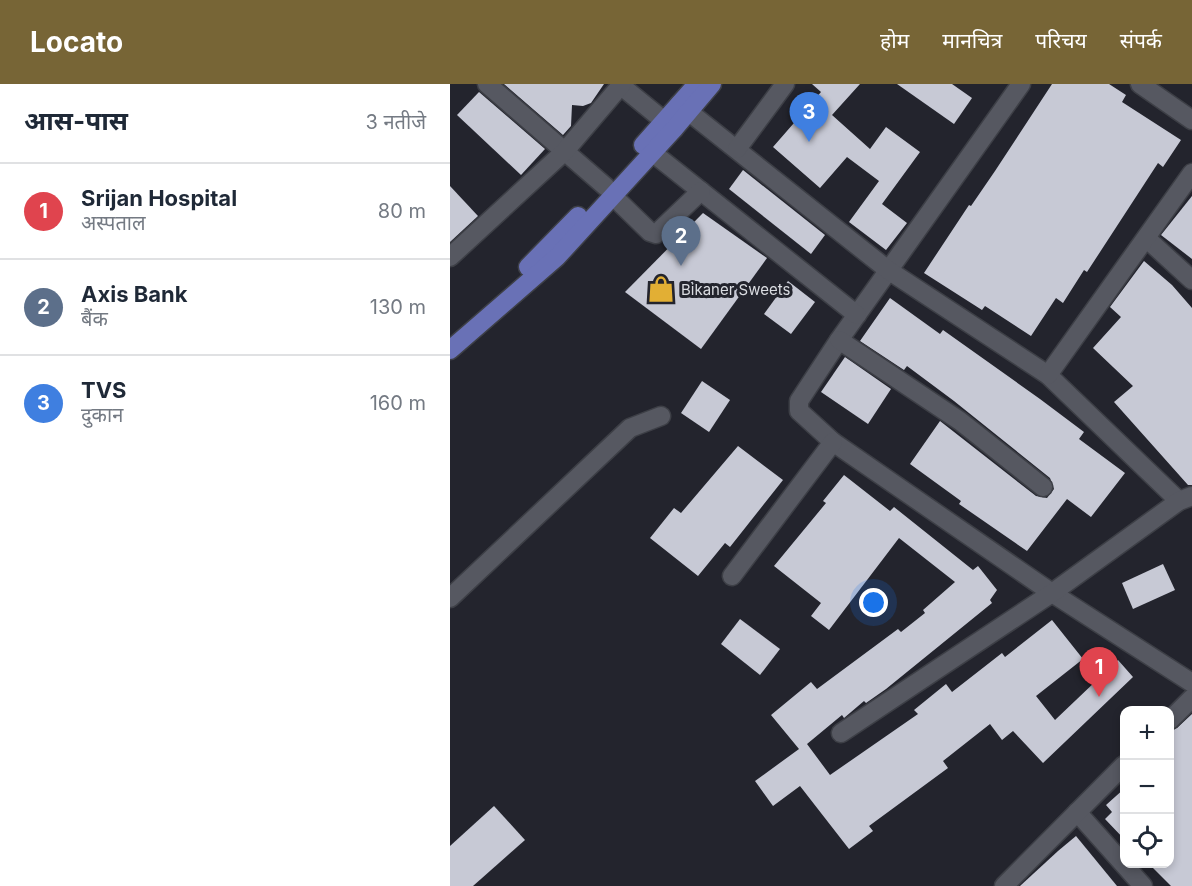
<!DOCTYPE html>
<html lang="hi">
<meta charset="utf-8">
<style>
:root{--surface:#fff;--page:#f6f6f7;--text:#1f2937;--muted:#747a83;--line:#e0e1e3;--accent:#776536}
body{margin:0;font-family:Inter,"Noto Sans Devanagari",sans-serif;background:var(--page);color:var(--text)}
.controls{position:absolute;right:18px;bottom:18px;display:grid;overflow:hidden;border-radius:12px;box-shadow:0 3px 9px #0003}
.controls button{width:54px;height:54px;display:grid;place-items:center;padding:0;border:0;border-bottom:2px solid var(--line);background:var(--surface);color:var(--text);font:30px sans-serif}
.you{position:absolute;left:424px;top:519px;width:21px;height:21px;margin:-15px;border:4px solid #fff;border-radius:50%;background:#1a73e8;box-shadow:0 0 0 9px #1a73e833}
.badge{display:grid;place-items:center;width:39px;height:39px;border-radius:50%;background:var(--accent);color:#fff;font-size:20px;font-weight:700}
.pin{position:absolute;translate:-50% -50px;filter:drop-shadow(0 2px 3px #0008)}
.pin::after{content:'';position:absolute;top:32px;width:21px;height:18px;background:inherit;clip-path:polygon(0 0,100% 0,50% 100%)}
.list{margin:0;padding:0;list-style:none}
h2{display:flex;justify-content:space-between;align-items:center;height:78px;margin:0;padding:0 24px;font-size:26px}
h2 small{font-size:20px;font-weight:400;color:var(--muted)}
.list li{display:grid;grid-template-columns:39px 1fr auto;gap:18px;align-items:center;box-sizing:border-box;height:96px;padding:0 24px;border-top:2px solid var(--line)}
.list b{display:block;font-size:22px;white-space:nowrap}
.list p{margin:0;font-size:20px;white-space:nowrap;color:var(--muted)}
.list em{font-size:20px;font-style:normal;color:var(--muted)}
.icon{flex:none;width:33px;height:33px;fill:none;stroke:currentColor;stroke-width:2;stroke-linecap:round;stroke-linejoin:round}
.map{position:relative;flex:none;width:742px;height:802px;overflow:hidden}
header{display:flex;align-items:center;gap:36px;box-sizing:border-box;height:84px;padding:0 30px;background:var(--accent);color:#fff}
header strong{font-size:28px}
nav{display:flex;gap:33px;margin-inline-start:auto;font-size:21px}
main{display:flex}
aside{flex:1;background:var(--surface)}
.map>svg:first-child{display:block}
</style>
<header>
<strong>Locato</strong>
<nav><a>होम</a><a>मानचित्र</a><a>परिचय</a><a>संपर्क</a></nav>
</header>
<main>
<aside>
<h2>आस-पास<small>3 नतीजे</small></h2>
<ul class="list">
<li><span class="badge" style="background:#e0444e">1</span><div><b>Srijan Hospital</b><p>अस्पताल</p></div><em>80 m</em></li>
<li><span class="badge" style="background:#5c6f8a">2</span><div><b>Axis Bank</b><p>बैंक</p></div><em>130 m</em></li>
<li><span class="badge" style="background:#3f7fe0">3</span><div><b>TVS</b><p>दुकान</p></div><em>160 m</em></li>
</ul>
</aside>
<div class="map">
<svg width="742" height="802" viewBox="0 0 742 802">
<rect width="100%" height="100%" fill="#23242d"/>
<g fill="#c7c9d5">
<polygon points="54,0 154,0 141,19 133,22 122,21 121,42 113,51"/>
<polygon points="362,0 410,0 382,31 420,65 436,43 470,68 432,120 457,139 436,166 399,138 429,97 397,73 370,104 323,63 371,8"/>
<polygon points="447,0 502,0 522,14 504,40"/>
<polygon points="602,0 659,0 676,11 672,18 731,56 713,83 708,79 637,188 634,186 613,219 606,214 581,252 535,222 532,226 474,189 519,121 521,122 545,87"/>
<polygon points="29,8 95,65 71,91 7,31"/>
<polygon points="293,86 375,151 361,170 279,105"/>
<polygon points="0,102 28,132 0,158"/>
<polygon points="742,112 742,175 711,151"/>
<polygon points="253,129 317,174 251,265 175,208"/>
<polygon points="694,177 722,201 742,224 742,401 738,401 664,318 683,302 643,264 671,233 660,223"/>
<polygon points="338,197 365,218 341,250 314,230"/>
<polygon points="440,214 490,250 493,246 590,315 634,348 629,355 675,389 641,433 617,415 577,467 509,420 511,417 460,380 490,337 586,412 597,414 604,405 600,394 504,317 457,282 454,286 410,257"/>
<polygon points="395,273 441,305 418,340 371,308"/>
<polygon points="252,297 280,316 259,348 231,329"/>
<polygon points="288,362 333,396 280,463 275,459 248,492 200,454 224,424 231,429"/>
<polygon points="394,391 440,427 444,423 523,486 528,482 547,506 540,516 542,519 436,605 416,619 414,617 394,634 392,631 357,660 380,691 468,630 464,626 496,600 502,608 552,569 555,573 602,536 633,575 586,612 605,636 668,576 683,593 593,679 563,647 552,656 540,640 493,677 498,684 419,742 423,747 399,765 350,702 323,722 305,697 349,665 321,631 361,598 367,605 448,545 451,548 475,529 473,526 505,498 449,454 379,546 361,532 371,519 324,482 376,419 373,417"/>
<polygon points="713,480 725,506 683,525 672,499"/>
<polygon points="290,535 330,565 310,591 271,560"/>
<polygon points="742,630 742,802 721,802 699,780 720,780 720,647 727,644"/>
<polygon points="675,704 675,756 655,735 662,728 656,721"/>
<polygon points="44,722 75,756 23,802 0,802 0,762"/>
<polygon points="626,752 667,802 570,802 608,767"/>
</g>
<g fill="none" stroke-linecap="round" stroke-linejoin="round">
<defs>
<g id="minor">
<polyline points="37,0 156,103"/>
<polyline points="169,0 224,45"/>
<polyline points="571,0 389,256 349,317 349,327 383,358 602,509 742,599"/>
<polyline points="690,0 742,36"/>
<polyline points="229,20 438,186 598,291 729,417"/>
<polyline points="287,65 335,0"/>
<polyline points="203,69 407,231"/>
<polyline points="163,112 200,148 206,150 251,107"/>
<polyline points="696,154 742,196"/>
<polyline points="0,173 115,67 172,0"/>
<polyline points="389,256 510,337 593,403"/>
<polyline points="598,291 742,89"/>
<polyline points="282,492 383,358"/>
<polyline points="0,514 180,344 211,332"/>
<polyline points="720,636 742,614"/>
<polyline points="391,649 602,509 729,417 742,412"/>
<polyline points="627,728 693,802"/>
<polyline points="554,802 674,681"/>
</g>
<g id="major">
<polyline points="193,61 247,0"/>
<polyline points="78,183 128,132"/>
<polyline points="0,266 107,173 224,45 262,0"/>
</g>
</defs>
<use href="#minor" stroke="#3d3f46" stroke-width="21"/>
<use href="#major" stroke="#3d3f46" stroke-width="21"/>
<use href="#minor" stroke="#565861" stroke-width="18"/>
<use href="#major" stroke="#6971b6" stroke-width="18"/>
</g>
<defs>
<symbol id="shop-bare" viewBox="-9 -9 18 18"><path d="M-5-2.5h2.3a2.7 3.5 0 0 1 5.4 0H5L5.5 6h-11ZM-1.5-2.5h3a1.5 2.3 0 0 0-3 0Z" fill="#e2af34" stroke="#23242d" stroke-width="2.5" paint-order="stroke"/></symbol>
</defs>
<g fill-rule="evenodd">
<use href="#shop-bare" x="192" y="186" width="38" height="38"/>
</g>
<g text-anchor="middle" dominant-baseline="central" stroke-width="6" stroke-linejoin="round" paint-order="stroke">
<g font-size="15" fill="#dadce1" stroke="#23242d" text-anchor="start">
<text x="231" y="205">Bikaner Sweets</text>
</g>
</g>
</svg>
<div class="controls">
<button>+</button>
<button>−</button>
<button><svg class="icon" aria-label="locate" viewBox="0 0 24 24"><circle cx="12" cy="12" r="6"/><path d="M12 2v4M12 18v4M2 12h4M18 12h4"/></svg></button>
</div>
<div class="you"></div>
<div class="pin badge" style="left:649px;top:613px;background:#e0444e">1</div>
<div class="pin badge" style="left:231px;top:182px;background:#5c6f8a">2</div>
<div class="pin badge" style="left:359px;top:58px;background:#3f7fe0">3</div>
</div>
</main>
